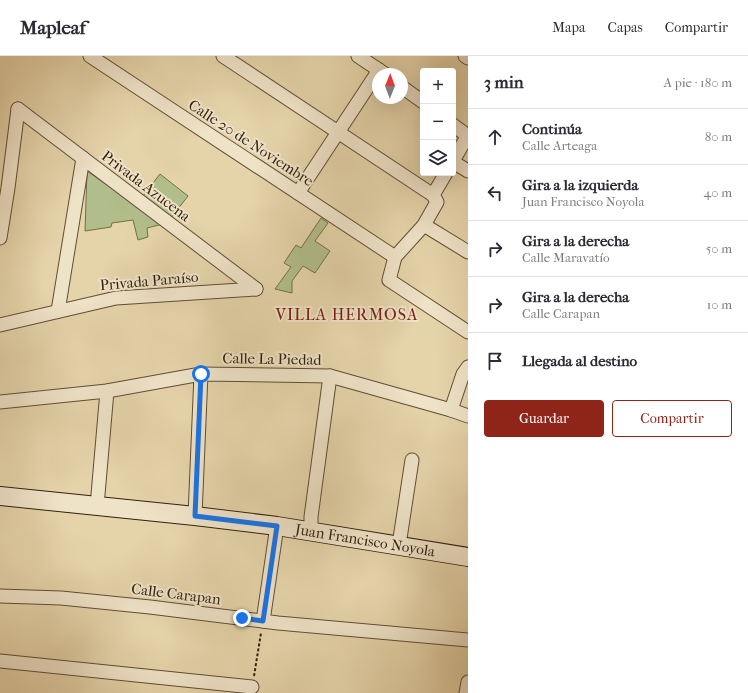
<!DOCTYPE html>
<html lang="es">
<meta charset="utf-8">
<style>
:root{--surface:#fff;--page:#f7f7f7;--text:#2b2b33;--muted:#7c7c81;--line:#e1e1e2;--accent:#8f2418}
body{margin:0;font-family:"IM FELL French Canon",serif;background:var(--page);color:var(--text)}
.controls{position:absolute;right:12px;top:12px;display:grid;overflow:hidden;border-radius:4px;box-shadow:0 4px 16px #0002}
.controls button{width:36px;height:36px;display:grid;place-items:center;padding:0;border:0;border-bottom:1px solid var(--line);background:var(--surface);color:var(--text);font:20px sans-serif}
.compass{position:absolute;left:372px;top:12px;width:36px;height:36px;border-radius:50%;background:var(--surface);box-shadow:0 4px 16px #0002;rotate:1deg}
.stop{position:absolute;width:12px;height:12px;margin:-9px;border:3px solid #1a73e8;border-radius:50%;background:#fff}
.stop.end{background:#1a73e8;border-color:#fff;box-shadow:0 1px 4px #0008}
.list{margin:0;padding:0;list-style:none}
h2{display:flex;justify-content:space-between;align-items:center;height:52px;margin:0;padding:0 16px;font-size:17px}
h2 small{font-size:13px;font-weight:400;color:var(--muted)}
.list li{display:grid;grid-template-columns:26px 1fr auto;gap:12px;align-items:center;box-sizing:border-box;height:56px;padding:0 16px;border-top:1px solid var(--line)}
.list b{display:block;font-size:15px;white-space:nowrap}
.list p{margin:0;font-size:13px;white-space:nowrap;color:var(--muted)}
.list em{font-size:13px;font-style:normal;color:var(--muted)}
.actions{display:flex;gap:8px;padding:12px 16px}
.actions a{flex:1;padding:9px 0;border:1px solid var(--accent);border-radius:4px;text-align:center;font-size:14px;color:var(--accent)}
.actions .main{background:var(--accent);color:#fff}
.icon{flex:none;width:22px;height:22px;fill:none;stroke:currentColor;stroke-width:2;stroke-linecap:round;stroke-linejoin:round}
.map{position:relative;flex:none;width:468px;height:637px;overflow:hidden}
header{display:flex;align-items:center;gap:24px;box-sizing:border-box;height:56px;padding:0 20px;background:var(--surface);border-bottom:1px solid var(--line)}
header strong{font-size:19px}
nav{display:flex;gap:22px;margin-inline-start:auto;font-size:14px}
main{display:flex}
aside{flex:1;background:var(--surface)}
.map>svg:first-child{display:block}
</style>
<header>
<strong>Mapleaf</strong>
<nav><a>Mapa</a><a>Capas</a><a>Compartir</a></nav>
</header>
<main>
<div class="map">
<svg width="468" height="637" viewBox="0 0 468 637">
<rect width="100%" height="100%" fill="#e5d3a9"/>
<filter id="stains"><feTurbulence type="fractalNoise" baseFrequency=".005" numOctaves="4"/><feColorMatrix values="0 0 0 0 .2 0 0 0 0 .09 0 0 0 0 .02 0 0 0 .5 -.17"/></filter>
<radialGradient id="worn" r=".72"><stop offset=".6" stop-color="#630" stop-opacity="0"/><stop offset="1" stop-color="#630" stop-opacity=".3"/></radialGradient>
<g fill="#b1bd8a" stroke="#726f4c">
<polygon points="87,115 163,168 147,172 148,181 138,184 133,164 112,167 111,171 85,175"/>
<polygon points="160,118 188,140 171,162 142,141"/>
<polygon points="321,162 328,167 315,185 330,195 315,217 303,210 292,225 292,237 275,233 291,211 284,207 296,189 301,192"/>
</g>
<g fill="none" stroke-linecap="round" stroke-linejoin="round">
<defs>
<g id="street">
<polyline points="90,0 395,201"/>
<polyline points="223,0 433,139"/>
<polyline points="358,0 385,18"/>
<polyline points="465,0 468,2"/>
<polyline points="402,31 423,46"/>
<polyline points="18,53 256,233"/>
<polyline points="453,69 468,80"/>
<polyline points="453,105 468,79"/>
<polyline points="453,106 468,115"/>
<polyline points="446,117 433,139 437,146 424,169 395,201 389,224 468,276"/>
<polyline points="298,137 379,14"/>
<polyline points="424,169 468,196"/>
<polyline points="0,182 8,132 18,53"/>
<polyline points="58,255 83,102"/>
<polyline points="0,269 116,242 256,233"/>
<polyline points="0,346 107,335 201,318 330,320 451,354 468,360"/>
<polyline points="451,354 463,318 468,311"/>
<polyline points="97,450 107,335"/>
<polyline points="195,460 201,318"/>
<polyline points="311,476 311,461 330,320"/>
<polyline points="399,489 412,404"/>
<polyline points="0,540 61,542 150,551 278,567 468,584"/>
<polyline points="263,565 277,470"/>
<polyline points="0,605 252,631"/>
<polyline points="466,637 468,626"/>
</g>
<g id="secondary">
<path id="s1" d="M0 440 195 460 277 470 468 501"/>
</g>
</defs>
<use href="#street" stroke="#604e35" stroke-width="15"/>
<use href="#secondary" stroke="#33210e" stroke-width="20"/>
<polyline stroke="#33210e" stroke-width="2" stroke-dasharray="3 2" stroke-linecap="butt" points="254,620 261,577"/>
<use href="#street" stroke="#eee2c7" stroke-width="13"/>
<use href="#secondary" stroke="#eee2c7" stroke-width="18"/>
</g>
<g fill="none" stroke-linecap="round" stroke-linejoin="round">
<polyline stroke="#1a73e8" stroke-width="5" points="201,318 195,460 277,470 263,565 242,562"/>
</g>
<g text-anchor="middle" dominant-baseline="central" stroke-width="4" stroke-linejoin="round" paint-order="stroke">
<g font-size="15" fill="#33210e" stroke="#eee2c7">
<text transform="translate(251 87) rotate(33)">Calle 20 de Noviembre</text>
<text transform="translate(146 130) rotate(37)">Privada Azucena</text>
<text transform="translate(149 225) rotate(-5)">Privada Paraíso</text>
<text transform="translate(272 303) rotate(1)">Calle La Piedad</text>
<text stroke="none"><textPath href="#s1" startOffset="368">Juan Francisco Noyola</textPath></text>
<text transform="translate(176 538) rotate(7)">Calle Carapan</text>
</g>
<g font-size="16" letter-spacing="1" fill="#7a1f14" stroke="#eee2c7">
<text x="347" y="258">VILLA HERMOSA</text>
</g>
</g>
<rect width="100%" height="100%" filter="url(#stains)"/>
<rect width="100%" height="100%" fill="url(#worn)"/>
</svg>
<div class="controls">
<button>+</button>
<button>−</button>
<button><svg class="icon" aria-label="layers" viewBox="0 0 24 24"><path d="M12 4l9 5-9 5-9-5zM3 14l9 5 9-5"/></svg></button>
</div>
<svg class="compass" viewBox="-18 -18 36 36"><path d="M0-13l5 13h-10z" fill="#e53935"/><path d="M0 13l5-13h-10z" fill="#7c7c81"/></svg>
<div class="stop" style="left:201px;top:318px"></div>
<div class="stop end" style="left:242px;top:562px"></div>
</div>
<aside>
<h2>3 min<small>A pie · 180 m</small></h2>
<ul class="list">
<li><svg class="icon" aria-label="ahead" viewBox="0 0 24 24"><path d="M12 20V5M6 11l6-6 6 6"/></svg><div><b>Continúa</b><p>Calle Arteaga</p></div><em>80 m</em></li>
<li><svg class="icon" aria-label="left" viewBox="0 0 24 24"><path d="M17 20v-9H6M10 6l-5 5 5 5"/></svg><div><b>Gira a la izquierda</b><p>Juan Francisco Noyola</p></div><em>40 m</em></li>
<li><svg class="icon" aria-label="right" viewBox="0 0 24 24"><path d="M7 20v-9h11M14 6l5 5-5 5"/></svg><div><b>Gira a la derecha</b><p>Calle Maravatío</p></div><em>50 m</em></li>
<li><svg class="icon" aria-label="right" viewBox="0 0 24 24"><path d="M7 20v-9h11M14 6l5 5-5 5"/></svg><div><b>Gira a la derecha</b><p>Calle Carapan</p></div><em>10 m</em></li>
<li><svg class="icon" aria-label="arrive" viewBox="0 0 24 24"><path d="M6 21V4h12l-3 4 3 4H6"/></svg><div><b>Llegada al destino</b></div></li>
</ul>
<div class="actions"><a class="main">Guardar</a><a>Compartir</a></div>
</aside>
</main>
